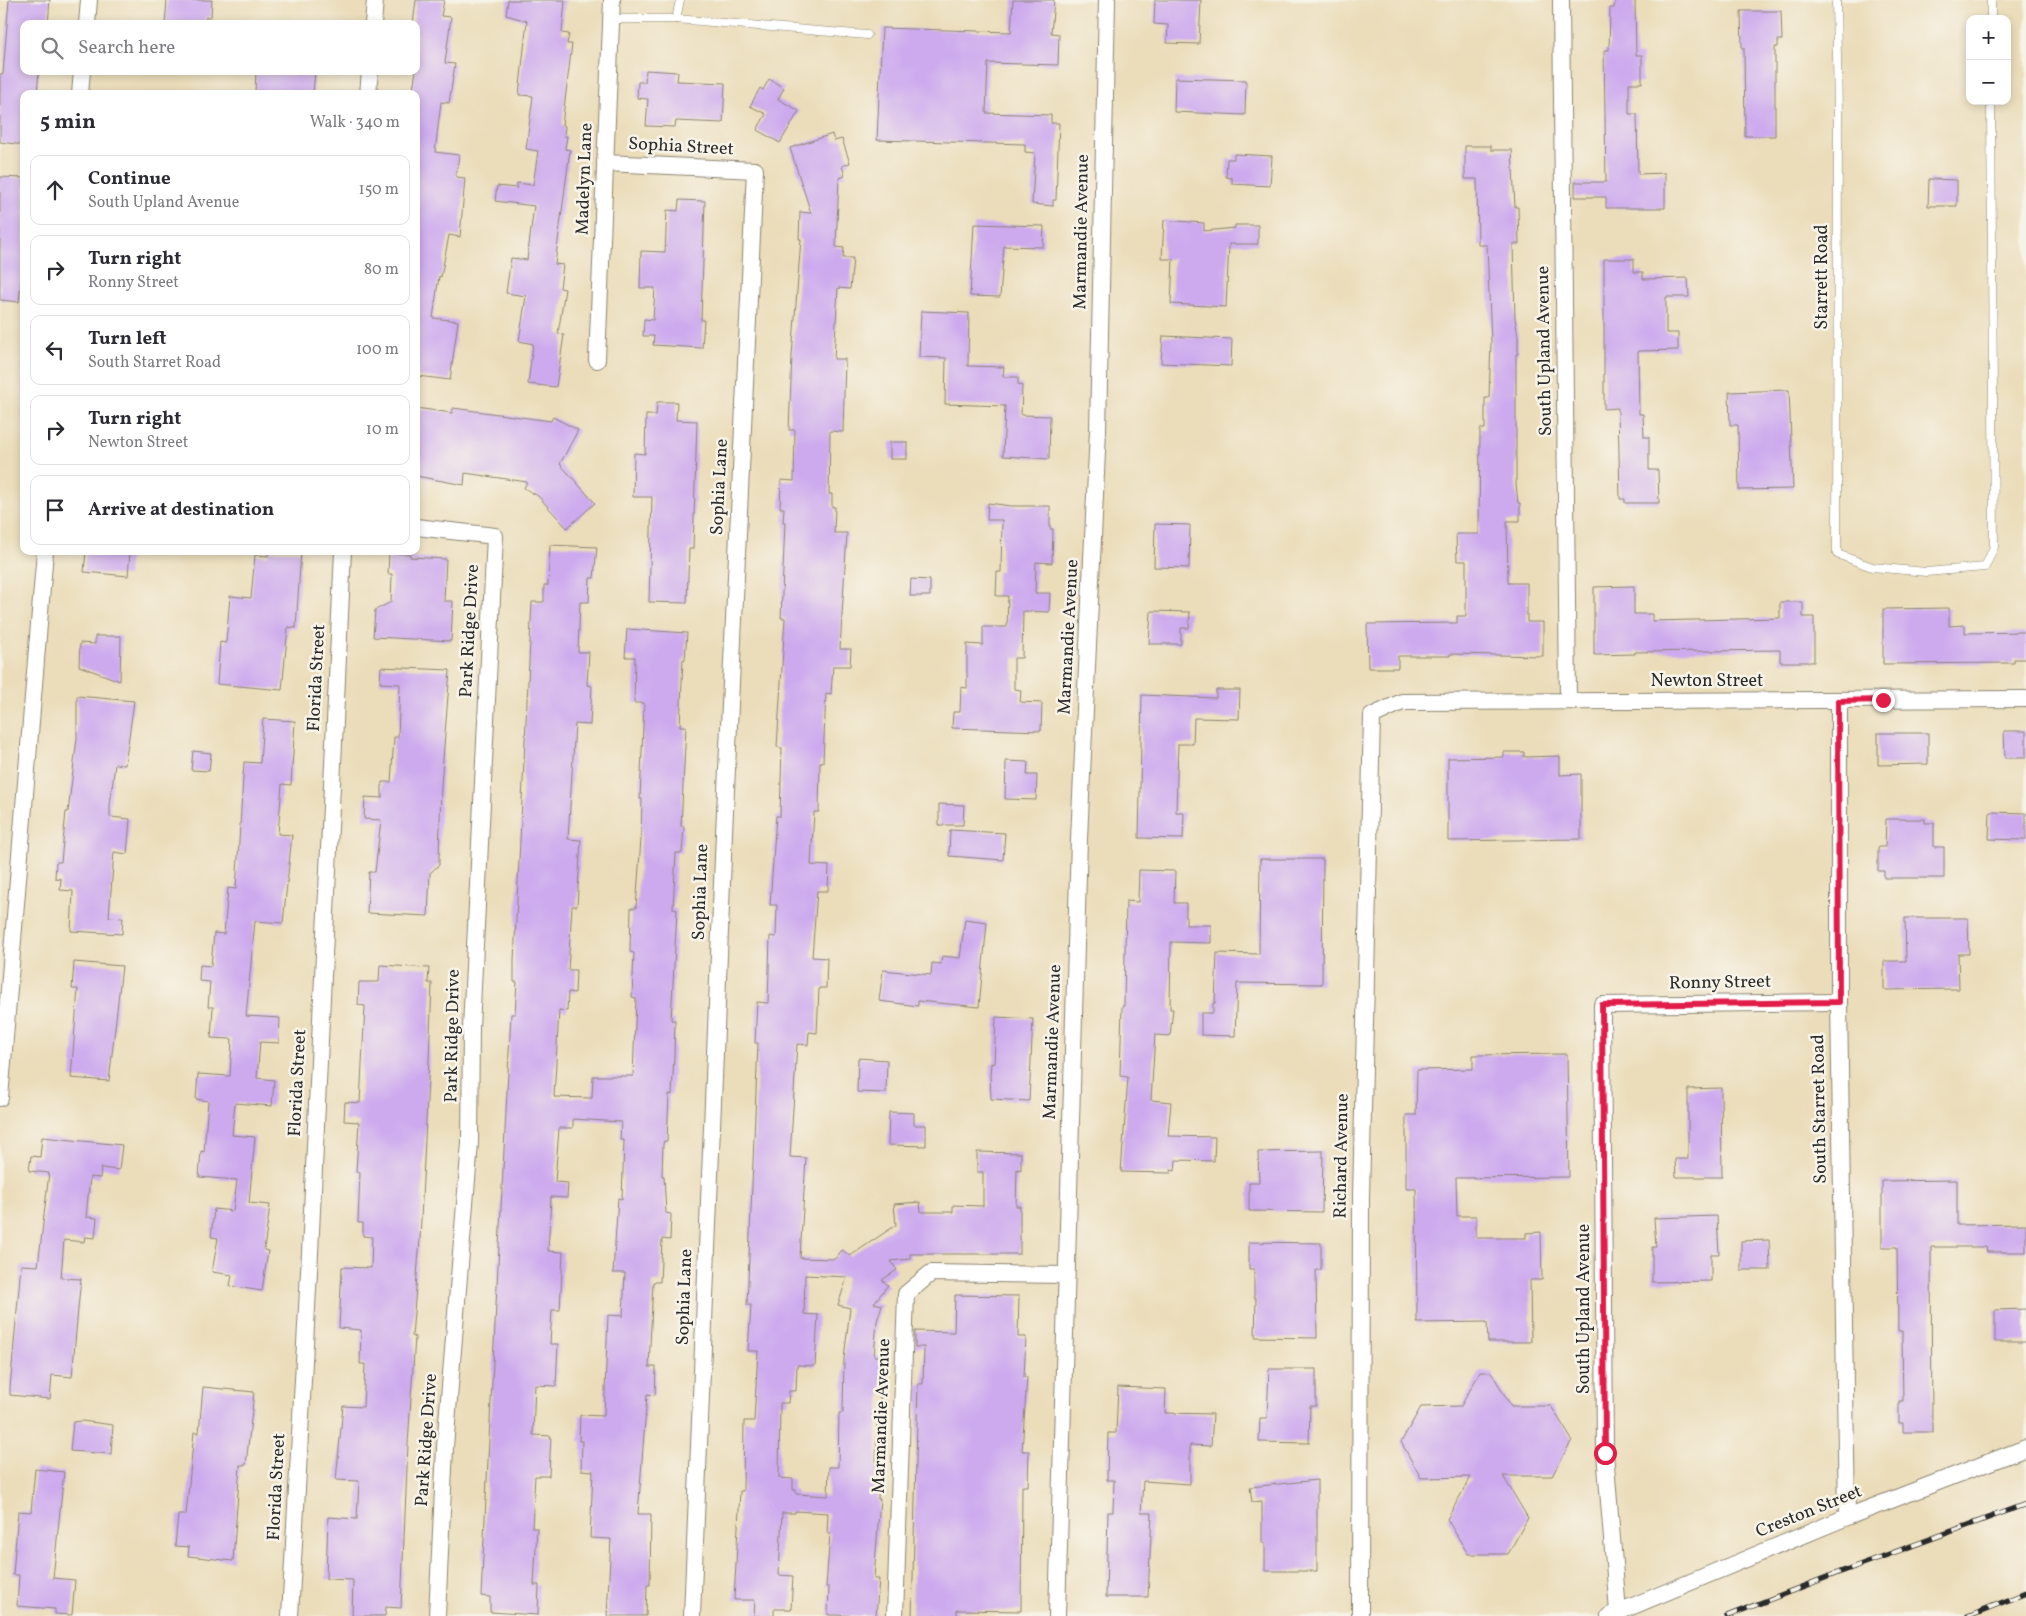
<!DOCTYPE html>
<meta charset="utf-8">
<style>
:root{--surface:#fff;--page:#f2f2f3;--text:#2b2b33;--muted:#7c7c81;--line:#e1e1e2}
body{margin:0;font-family:Vollkorn,serif;background:var(--page);color:var(--text)}
.controls{position:absolute;right:15px;top:15px;display:grid;overflow:hidden;border-radius:10px;box-shadow:0 2px 8px #0003}
.controls button{width:45px;height:45px;display:grid;place-items:center;padding:0;border:0;border-bottom:1px solid var(--line);background:var(--surface);color:var(--text);font:25px sans-serif}
.stop{position:absolute;width:15px;height:15px;margin:-11px;border:4px solid #e11d48;border-radius:50%;background:#fff}
.stop.end{background:#e11d48;border-color:#fff;box-shadow:0 1px 5px #0008}
.list{margin:0;padding:0;list-style:none}
h2{display:flex;justify-content:space-between;align-items:center;height:65px;margin:0;padding:0 20px;font-size:21px}
h2 small{font-size:16px;font-weight:400;color:var(--muted)}
.list li{display:grid;grid-template-columns:32px 1fr auto;gap:15px;align-items:center;box-sizing:border-box;height:70px;margin:0 10px 10px;padding:0 10px;border:1px solid var(--line);border-radius:10px}
.list b{display:block;font-size:19px;white-space:nowrap}
.list p{margin:0;font-size:16px;white-space:nowrap;color:var(--muted)}
.list em{font-size:16px;font-style:normal;color:var(--muted)}
.icon{flex:none;width:28px;height:28px;fill:none;stroke:currentColor;stroke-width:2;stroke-linecap:round;stroke-linejoin:round}
.map{position:relative;flex:none;width:2026px;height:1616px;overflow:hidden}
.search{position:absolute;background:var(--surface);box-shadow:0 2px 8px #0003;left:20px;top:20px;width:400px;height:55px;display:flex;align-items:center;gap:12px;box-sizing:border-box;padding:0 18px;border-radius:10px;color:var(--muted);font-size:19px}
.panel{position:absolute;background:var(--surface);box-shadow:0 2px 8px #0003;left:20px;top:90px;width:400px;height:465px;border-radius:10px}
.map>svg:first-child{display:block}
</style>
<div class="map">
<svg width="2026" height="1616" viewBox="0 0 2026 1616">
<rect width="100%" height="100%" fill="#f7f3e8"/>
<filter id="ink" filterUnits="userSpaceOnUse"><feTurbulence type="fractalNoise" baseFrequency=".02" numOctaves="2"/><feDisplacementMap in="SourceGraphic" scale="10" xChannelSelector="R" yChannelSelector="G"/><feConvolveMatrix kernelMatrix="1 2 1 2 8 2 1 2 1" color-interpolation-filters="sRGB"/></filter>
<filter id="wash" filterUnits="userSpaceOnUse"><feTurbulence type="fractalNoise" baseFrequency=".0096" numOctaves="4" result="noise"/><feDisplacementMap in="SourceGraphic" scale="20" xChannelSelector="R" yChannelSelector="G"/><feGaussianBlur stdDeviation="1.12" result="paint"/><feColorMatrix in="noise" values="0 0 0 0 0 0 0 0 0 0 0 0 0 0 0 0 0 1.4 0 .05"/><feComposite in="paint" operator="in"/></filter>
<g filter="url(#wash)">
<rect width="100%" height="100%" fill="#ebddba"/>
<g id="blocks">
<g fill="#cdaaee" fill-rule="evenodd">
<polygon points="9,0 50,0 48,24 24,24 24,71 39,71 37,94 24,94 24,145 0,142 0,74 3,74"/>
<polygon points="167,0 212,0 211,17 206,17 205,24 165,24"/>
<polygon points="416,0 444,0 441,16 451,17 445,63 455,64 449,103 441,102 435,152 459,155 456,177 465,178 460,237 449,235 441,277 439,276 433,318 458,321 450,380 418,376 419,369 416,368 416,94 412,94 416,71 416,24 413,24"/>
<polygon points="508,0 565,0 562,33 569,34 567,44 572,44 562,125 565,126 564,136 567,136 565,149 570,150 555,264 563,265 560,288 565,289 558,334 564,335 556,387 528,384 533,344 519,341 526,296 506,293 511,258 527,260 534,206 495,201 497,186 517,188 517,183 533,185 538,151 526,149 533,96 519,95 527,21 506,15"/>
<polygon points="1013,0 1054,0 1051,33 1059,34 1058,65 988,63 986,113 1051,115 1051,123 1059,123 1056,200 1053,200 1053,206 1032,204 1035,153 1025,152 1025,144 877,140 882,28 1011,32"/>
<polygon points="1155,0 1201,0 1199,44 1167,43 1168,25 1154,24"/>
<polygon points="1615,0 1635,0 1636,55 1642,55 1642,83 1629,83 1629,114 1637,114 1638,174 1665,173 1665,208 1606,208 1606,197 1575,197 1575,182 1606,182 1604,50 1609,50 1610,8 1614,8"/>
<polygon points="1741,11 1781,11 1782,40 1778,40 1778,47 1775,47 1775,136 1745,136 1744,48 1742,48"/>
<polygon points="646,70 678,72 677,81 725,83 723,123 676,121 675,127 646,126 648,99 637,98 638,82 645,82"/>
<polygon points="256,71 315,71 313,94 255,91"/>
<polygon points="1175,78 1246,80 1245,115 1174,112"/>
<polygon points="769,79 784,88 778,99 799,111 780,143 757,130 766,114 750,106 760,88 763,90"/>
<path d="M832 134 834 141 842 139 850 163 842 166 845 176 839 178 836 247 844 248 843 258H853L850 289 838 288 834 359H845L843 432 830 431 829 494H832V507H835L834 533H847L840 649H851L850 666H833L831 694 826 693 823 762H820L819 812H814L811 865 829 866 828 891H817L812 957 827 958 826 988H819L817 1033 809 1032 808 1045 797 1044 790 1157 806 1158 800 1258 835 1259 842 1250 850 1256 896 1225 894 1204 920 1202 921 1212H953V1205L983 1206V1172H977V1152L1021 1153V1170L1017 1169 1016 1206H1020V1254H910V1259L891 1261 897 1270 882 1280 888 1285 874 1303 882 1305 877 1321 874 1356 882 1357 879 1425H877L876 1469H879L878 1499H880L874 1579H879L876 1616 828 1615 829 1587H826L830 1533H827L828 1513 795 1511V1513H782L779 1575 793 1576 791 1609H774V1616H754L755 1600H734L740 1491H743L744 1421H754L758 1351H748L751 1305H747L758 1043H755L757 1002 768 1003 770 936 776 937 777 905H770L776 816H780L782 748 777 747 785 618H781L785 522H783L784 508H780L781 480 794 481 795 430H789L792 356 801 239H799L800 212 811 213 790 148ZM805 1275 847 1277 838 1305 850 1308 844 1359 843 1413H839L838 1467H829L828 1496 796 1494V1490H793V1479L779 1478 780 1403H788L789 1391H796L797 1365 815 1366 818 1315 804 1314Z"/>
<polygon points="1465,146 1491,146 1491,150 1512,150 1515,207 1518,207 1519,244 1513,244 1515,318 1518,336 1518,354 1516,354 1516,484 1518,503 1520,503 1520,521 1507,521 1508,583 1527,583 1527,622 1543,622 1543,656 1450,654 1450,656 1398,656 1398,668 1368,668 1367,624 1457,623 1457,616 1466,616 1466,561 1457,561 1456,534 1479,534 1480,429 1485,429 1485,398 1489,398 1491,342 1487,245 1478,245 1477,179 1465,179"/>
<polygon points="1234,154 1272,156 1270,186 1232,184 1232,178 1226,177 1227,159 1234,159"/>
<polygon points="0,177 24,178 24,255 19,302 0,300"/>
<polygon points="1929,179 1957,180 1957,206 1928,206"/>
<polygon points="679,200 705,201 701,320 704,320 702,348 653,345 654,336 643,336 644,319 653,320 655,288 640,288 641,251 665,252 667,210 678,211"/>
<polygon points="1164,220 1204,223 1204,231 1235,228 1235,225 1258,225 1258,244 1229,244 1226,307 1171,304 1173,259 1162,259"/>
<polygon points="974,224 1044,226 1043,247 1004,246 1000,297 970,296"/>
<polygon points="1604,259 1634,259 1634,272 1643,272 1643,279 1688,278 1689,297 1666,297 1666,333 1678,333 1678,350 1638,351 1639,414 1643,414 1644,437 1649,437 1649,470 1658,470 1659,503 1625,503 1625,499 1620,499 1618,408 1604,409"/>
<polygon points="921,311 969,313 968,366 1004,367 1003,377 1018,377 1018,384 1022,385 1021,415 1050,416 1049,459 1003,456 1005,406 945,404 946,358 919,357"/>
<polygon points="1163,336 1232,339 1231,366 1161,363"/>
<polygon points="1789,390 1793,489 1739,490 1738,425 1730,425 1729,392"/>
<polygon points="657,402 677,402 676,420 697,421 693,549 689,549 687,603 649,602 652,497 633,497 634,453 645,454 646,415 656,415"/>
<polygon points="416,408 452,413 453,408 551,421 553,417 578,430 560,464 595,503 567,528 538,496 524,488 527,482 465,473 464,485 416,476"/>
<rect x="890" y="442" width="17" height="17"/>
<polygon points="988,503 1011,506 1050,506 1050,529 1053,529 1052,563 1036,562 1035,593 1050,593 1049,612 1023,611 1022,658 1014,658 1014,689 1021,690 1020,702 1042,703 1041,731 952,728 953,712 960,712 961,687 967,688 967,644 983,645 983,627 1007,627 1008,596 996,596 997,572 1001,572 1002,520 987,520"/>
<polygon points="1155,524 1190,525 1189,568 1154,567"/>
<polygon points="550,545 597,547 594,578 590,578 589,602 580,602 578,652 589,652 587,685 592,686 590,725 575,724 568,839 581,840 577,906 572,906 568,970 576,970 575,993 568,992 567,1011 559,1010 554,1097 592,1098 593,1076 633,1076 636,998 632,997 634,953 630,952 631,908 636,908 641,839 642,799 640,799 644,703 634,703 635,657 625,657 627,629 687,633 685,660 683,659 680,726 686,726 681,826 684,826 682,853 676,853 673,909 677,910 671,1020 675,1020 674,1056 672,1095 669,1094 667,1141 664,1141 663,1144 662,1176 664,1176 666,1213 671,1214 670,1240 662,1239 660,1282 653,1282 649,1367 656,1367 655,1395 647,1394 638,1514 651,1514 650,1585 647,1585 646,1616 607,1616 611,1539 590,1538 593,1471 581,1470 582,1441 579,1441 580,1415 604,1416 608,1315 623,1316 625,1273 613,1273 618,1198 622,1199 624,1140 620,1140 621,1122 573,1119 573,1128 559,1128 555,1182 568,1183 567,1198 551,1197 548,1251 563,1252 560,1310 552,1310 550,1344 558,1344 556,1386 535,1385 533,1435 551,1436 549,1476 535,1476 532,1528 537,1528 534,1585 539,1585 538,1615 490,1612 490,1597 481,1596 511,1014 515,1014 517,982 514,982 514,960 532,602 544,602 544,585 548,585"/>
<polygon points="86,551 130,551 128,576 84,572"/>
<polygon points="269,551 301,551 296,628 288,627 282,690 217,684 220,642 226,643 230,596 251,598 255,555 268,556"/>
<polygon points="389,553 410,554 410,557 446,559 444,601 453,601 451,641 373,637 375,610 391,602 392,574 388,574"/>
<polygon points="911,579 930,580 930,596 910,596"/>
<polygon points="1634,586 1634,614 1652,614 1652,621 1780,618 1780,602 1803,602 1803,617 1814,617 1814,662 1780,662 1780,650 1635,652 1635,654 1594,655 1594,587"/>
<polygon points="1949,608 1949,626 1965,625 1965,633 2026,632 2026,659 2014,659 2014,663 1883,664 1883,609"/>
<polygon points="1151,611 1190,612 1189,628 1181,628 1181,644 1149,644"/>
<polygon points="95,636 121,636 120,681 79,666 80,643 95,644"/>
<polygon points="381,667 450,670 441,785 439,858 439,865 430,873 428,916 367,913 369,872 375,872 381,820 364,819 365,797 382,798 382,782 391,782 394,737 398,737 400,684 380,683"/>
<polygon points="1216,690 1240,690 1239,719 1194,718 1193,744 1178,744 1176,812 1184,812 1183,839 1139,838 1142,695 1216,698"/>
<polygon points="77,696 134,701 125,765 115,764 110,805 110,817 130,819 127,854 114,852 109,917 123,918 122,934 71,931 73,891 60,890 61,879 55,878 56,862 61,862 66,812 68,812 77,738"/>
<polygon points="263,719 295,721 291,785 282,784 278,834 292,835 283,923 255,921 246,1016 280,1018 279,1043 260,1042 257,1078 274,1080 272,1106 235,1103 232,1135 255,1137 249,1203 270,1205 264,1250 268,1251 262,1291 230,1286 232,1275 212,1272 218,1238 211,1237 214,1209 233,1211 237,1180 199,1177 201,1151 204,1152 208,1101 196,1099 198,1074 230,1076 232,1039 211,1038 213,1007 208,1007 210,982 199,981 200,965 211,966 214,933 224,934 228,888 236,889 244,762 260,763"/>
<polygon points="2004,731 2026,731 2026,758 2005,758"/>
<polygon points="1878,733 1928,733 1928,764 1878,765"/>
<polygon points="193,751 211,753 209,771 191,770"/>
<polygon points="1504,752 1524,752 1524,757 1560,756 1560,775 1581,774 1581,839 1448,841 1448,758 1504,757"/>
<polygon points="1006,761 1028,762 1027,775 1037,775 1036,800 1005,799"/>
<polygon points="939,804 964,805 963,825 939,825"/>
<polygon points="1990,812 2026,813 2026,840 1989,839"/>
<polygon points="1886,819 1925,819 1925,823 1934,823 1934,847 1944,847 1944,878 1884,878 1884,871 1878,871 1878,847 1885,847"/>
<polygon points="950,830 1005,833 1003,860 949,856"/>
<polygon points="1260,859 1323,859 1322,984 1237,983 1235,1036 1201,1035 1201,1013 1213,1013 1213,1003 1215,1003 1217,953 1259,954"/>
<polygon points="1139,870 1175,871 1174,903 1186,903 1186,925 1211,925 1211,943 1171,942 1170,1009 1173,1009 1170,1036 1155,1035 1151,1100 1171,1102 1168,1136 1215,1137 1214,1161 1176,1160 1175,1171 1171,1170 1171,1173 1121,1172 1128,1077 1120,1076 1122,1006 1124,1006 1126,901 1138,902"/>
<polygon points="1905,918 1968,918 1969,954 1958,954 1959,989 1884,990 1884,961 1906,961"/>
<polygon points="965,919 987,922 979,1007 918,1001 918,1006 879,1001 883,970 931,975 932,963 941,964 942,956 960,958"/>
<polygon points="74,962 122,966 109,1081 71,1078 78,989 72,989"/>
<polygon points="380,965 429,968 428,983 432,983 429,1060 420,1239 412,1336 415,1337 408,1444 401,1608 386,1607 385,1616 352,1616 353,1580 326,1579 328,1517 357,1519 359,1481 336,1480 343,1406 363,1407 365,1364 360,1364 361,1330 339,1328 342,1267 371,1268 372,1237 363,1236 363,1223 358,1223 360,1173 356,1172 359,1122 344,1121 345,1102 360,1103 365,1006 358,1005 359,982 379,982"/>
<polygon points="996,1017 1033,1019 1029,1101 991,1099 990,1075 991,1063 994,1064"/>
<polygon points="1567,1054 1569,1177 1456,1178 1457,1216 1476,1216 1476,1238 1526,1238 1526,1233 1541,1232 1542,1280 1530,1280 1531,1342 1488,1342 1487,1322 1417,1323 1416,1189 1406,1189 1406,1115 1416,1115 1417,1070 1473,1069 1473,1055"/>
<polygon points="858,1058 887,1060 886,1093 857,1092"/>
<polygon points="1721,1088 1722,1177 1676,1177 1675,1159 1688,1159 1688,1089"/>
<polygon points="889,1112 914,1113 914,1125 926,1125 926,1146 888,1145"/>
<polygon points="42,1137 122,1145 119,1170 101,1168 100,1178 90,1177 86,1217 97,1218 95,1238 85,1237 84,1242 64,1240 61,1278 81,1279 79,1298 72,1377 52,1375 50,1399 10,1395 10,1388 21,1265 38,1266 49,1173 29,1171 31,1156 40,1157"/>
<polygon points="1323,1151 1322,1212 1249,1211 1249,1183 1259,1183 1258,1152"/>
<polygon points="1957,1180 1957,1225 2026,1224 2026,1252 1987,1252 1986,1247 1931,1247 1932,1432 1903,1432 1903,1423 1899,1423 1899,1401 1903,1401 1902,1339 1902,1331 1898,1331 1897,1247 1882,1247 1882,1181"/>
<polygon points="1717,1216 1719,1254 1711,1254 1711,1281 1652,1282 1652,1247 1656,1247 1654,1218"/>
<polygon points="1769,1240 1770,1270 1741,1270 1741,1241"/>
<polygon points="1249,1242 1321,1243 1321,1270 1316,1270 1317,1338 1255,1337 1256,1298 1254,1298 1254,1269 1249,1269"/>
<polygon points="955,1295 1019,1296 1018,1337 1026,1337 1024,1377 1027,1377 1022,1451 1029,1451 1028,1486 1022,1486 1021,1611 957,1610 957,1616 912,1616 918,1384 923,1384 924,1347 915,1347 915,1331 954,1332"/>
<polygon points="2026,1309 2026,1342 1995,1342 1995,1310"/>
<polygon points="1269,1369 1316,1369 1316,1406 1310,1406 1309,1443 1259,1442 1260,1418 1267,1418"/>
<polygon points="1480,1372 1491,1372 1511,1406 1551,1406 1572,1440 1552,1476 1503,1476 1528,1518 1508,1554 1468,1554 1447,1519 1471,1477 1421,1478 1401,1442 1421,1407 1461,1406"/>
<polygon points="203,1387 254,1392 246,1465 240,1465 233,1561 188,1556 189,1547 175,1546 178,1515 186,1515 194,1432 199,1433"/>
<polygon points="1118,1387 1166,1389 1165,1413 1213,1414 1211,1446 1190,1445 1190,1484 1143,1481 1141,1513 1152,1513 1148,1597 1106,1597 1108,1512 1113,1512 1114,1480 1107,1480 1108,1433 1116,1433"/>
<polygon points="82,1421 113,1425 111,1454 70,1451 73,1422"/>
<polygon points="35,1469 64,1472 53,1578 75,1580 72,1615 55,1614 55,1609 17,1606 19,1575 13,1575 18,1511 31,1512"/>
<polygon points="1317,1480 1317,1571 1265,1571 1265,1543 1262,1543 1262,1501 1252,1502 1250,1487"/>
</g>
</g>
</g>
<g filter="url(#ink)">
<use href="#blocks" fill-opacity="0" stroke="#8b8472" stroke-width="1"/>
<g fill="none" stroke-linecap="round" stroke-linejoin="round">
<defs>
<g id="lane">
<polyline points="1836,0 1838,113 1837,554 1872,567 1926,572 1985,567 1994,547 1991,101"/>
<polyline points="1991,0 1991,19"/>
<polyline points="611,19 676,19 680,0"/>
<polyline points="676,19 867,35"/>
</g>
<g id="street">
<polyline points="1561,0 1568,701"/>
<polyline points="87,24 89,0"/>
<polyline points="373,24 375,0"/>
<polyline points="80,94 82,71"/>
<polyline points="368,94 370,71"/>
<polyline points="605,163 755,170 724,833 692,1616"/>
<polyline points="597,360 612,0"/>
<polyline points="416,527 495,536 471,1028 470,1143 445,1447 437,1616"/>
<polyline points="1839,701 1839,1002 1847,1517"/>
<polyline points="0,1098 45,551"/>
<polyline points="1618,1612 1605,1453 1602,1005 1839,1002"/>
<polyline points="290,1616 310,1253 343,551"/>
<polyline points="895,1616 906,1294 931,1273 1066,1275"/>
<polyline points="1057,1616 1079,839 1098,430 1107,0"/>
<polyline points="1360,1616 1361,1197 1372,716 1402,702 2026,699"/>
<polyline points="1609,1616 1847,1517 2026,1448"/>
</g>
</defs>
<use href="#lane" stroke="#8b8472" stroke-width="9"/>
<use href="#street" stroke="#8b8472" stroke-width="18"/>
<use href="#lane" stroke="#fff" stroke-width="8"/>
<use href="#street" stroke="#fff" stroke-width="16"/>
<defs>
<g id="rail">
<polyline points="1727,1616 1835,1574 2026,1504"/>
<polyline points="1968,1616 2026,1593"/>
</g>
</defs>
<use href="#rail" stroke="#2b2b2b" stroke-width="5.5"/>
<use href="#rail" stroke="#f7f3e8" stroke-width="4" stroke-dasharray="11" stroke-linecap="butt"/>
</g>
</g>
<g fill="none" stroke-linecap="round" stroke-linejoin="round" filter="url(#ink)">
<polyline stroke="#e11d48" stroke-width="6" points="1605,1453 1602,1005 1839,1002 1838,701 1883,700"/>
</g>
<g text-anchor="middle" dominant-baseline="central" stroke-width="5" stroke-linejoin="round" paint-order="stroke">
<g font-size="18" fill="#2b2b2b" stroke="#f7f3e8">
<text transform="translate(681 147) rotate(3)">Sophia Street</text>
<text transform="translate(585 179) rotate(-88)">Madelyn Lane</text>
<text transform="translate(1082 232) rotate(-89)">Marmandie Avenue</text>
<text transform="translate(1822 277) rotate(-90)">Starrett Road</text>
<text transform="translate(1545 351) rotate(-91)">South Upland Avenue</text>
<text transform="translate(720 487) rotate(-87)">Sophia Lane</text>
<text transform="translate(470 631) rotate(-87)">Park Ridge Drive</text>
<text transform="translate(1069 637) rotate(-87)">Marmandie Avenue</text>
<text transform="translate(317 678) rotate(-87)">Florida Street</text>
<text x="1707" y="681">Newton Street</text>
<text transform="translate(701 892) rotate(-88)">Sophia Lane</text>
<text transform="translate(1720 983) rotate(-1)">Ronny Street</text>
<text transform="translate(453 1036) rotate(-89)">Park Ridge Drive</text>
<text transform="translate(1053 1042) rotate(-88)">Marmandie Avenue</text>
<text transform="translate(298 1083) rotate(-87)">Florida Street</text>
<text transform="translate(1820 1109) rotate(-91)">South Starret Road</text>
<text transform="translate(1342 1156) rotate(-89)">Richard Avenue</text>
<text transform="translate(685 1297) rotate(-88)">Sophia Lane</text>
<text transform="translate(1584 1309) rotate(-90)">South Upland Avenue</text>
<text transform="translate(882 1416) rotate(-88)">Marmandie Avenue</text>
<text transform="translate(427 1440) rotate(-86)">Park Ridge Drive</text>
<text transform="translate(277 1487) rotate(-87)">Florida Street</text>
<text transform="translate(1809 1512) rotate(-22)">Creston Street</text>
</g>
</g>
</svg>
<div class="controls">
<button>+</button>
<button>−</button>
</div>
<div class="stop" style="left:1605px;top:1453px"></div>
<div class="stop end" style="left:1883px;top:700px"></div>
<div class="search"><svg class="icon" aria-label="search" viewBox="0 0 24 24"><circle cx="10" cy="10" r="6"/><path d="M15 15l6 6"/></svg>Search here</div>
<section class="panel">
<h2>5 min<small>Walk · 340 m</small></h2>
<ul class="list">
<li><svg class="icon" aria-label="ahead" viewBox="0 0 24 24"><path d="M12 20V5M6 11l6-6 6 6"/></svg><div><b>Continue</b><p>South Upland Avenue</p></div><em>150 m</em></li>
<li><svg class="icon" aria-label="right" viewBox="0 0 24 24"><path d="M7 20v-9h11M14 6l5 5-5 5"/></svg><div><b>Turn right</b><p>Ronny Street</p></div><em>80 m</em></li>
<li><svg class="icon" aria-label="left" viewBox="0 0 24 24"><path d="M17 20v-9H6M10 6l-5 5 5 5"/></svg><div><b>Turn left</b><p>South Starret Road</p></div><em>100 m</em></li>
<li><svg class="icon" aria-label="right" viewBox="0 0 24 24"><path d="M7 20v-9h11M14 6l5 5-5 5"/></svg><div><b>Turn right</b><p>Newton Street</p></div><em>10 m</em></li>
<li><svg class="icon" aria-label="arrive" viewBox="0 0 24 24"><path d="M6 21V4h12l-3 4 3 4H6"/></svg><div><b>Arrive at destination</b></div></li>
</ul>
</section>
</div>
